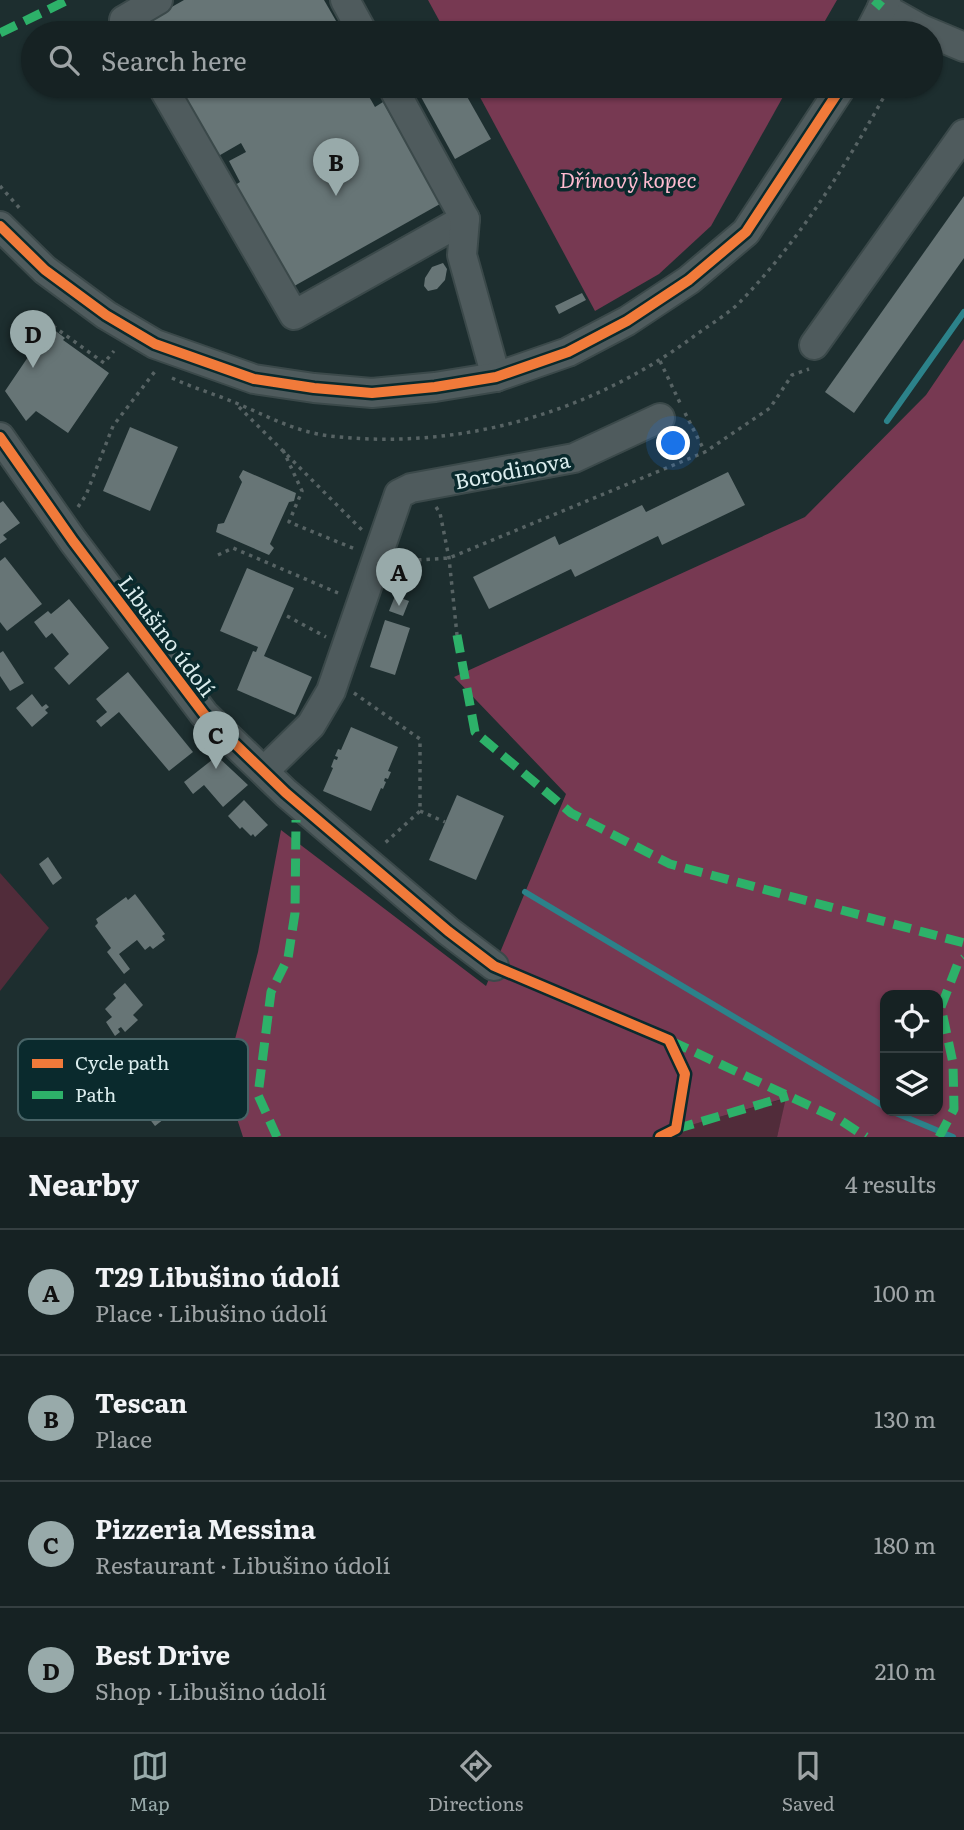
<!DOCTYPE html>
<meta charset="utf-8">
<style>
:root{--surface:#162223;--page:#1f2a2b;--text:#f1f3f6;--muted:#9ea4a6;--line:#353f41;--accent:#98aaaa}
body{margin:0;font-family:Literata,serif;background:var(--page);color:var(--text)}
.controls{position:absolute;right:21px;bottom:21px;display:grid;overflow:hidden;border-radius:14px;box-shadow:0 2px 5px #0004}
.controls button{width:63px;height:63px;display:grid;place-items:center;padding:0;border:0;border-bottom:2px solid var(--line);background:var(--surface);color:var(--text);font:35px sans-serif}
.you{position:absolute;left:674px;top:444px;width:24px;height:24px;margin:-18px;border:5px solid #fff;border-radius:50%;background:#1a73e8;box-shadow:0 0 0 10px #1a73e833}
.badge{display:grid;place-items:center;width:46px;height:46px;border-radius:50%;background:var(--accent);color:#111;font-size:23px;font-weight:700}
.pin{position:absolute;translate:-50% -58px;filter:drop-shadow(0 2px 4px #0008)}
.pin::after{content:'';position:absolute;top:37px;width:24px;height:21px;background:inherit;clip-path:polygon(0 0,100% 0,50% 100%)}
.list{margin:0;padding:0;list-style:none}
h2{display:flex;justify-content:space-between;align-items:center;height:91px;margin:0;padding:0 28px;font-size:30px}
h2 small{font-size:23px;font-weight:400;color:var(--muted)}
.list li{display:grid;grid-template-columns:46px 1fr auto;gap:21px;align-items:center;box-sizing:border-box;height:126px;padding:0 28px;border-top:2px solid var(--line)}
.list b{display:block;font-size:26px;white-space:nowrap}
.list p{margin:0;font-size:23px;white-space:nowrap;color:var(--muted)}
.list em{font-size:23px;font-style:normal;color:var(--muted)}
.icon{flex:none;width:38px;height:38px;fill:none;stroke:currentColor;stroke-width:2;stroke-linecap:round;stroke-linejoin:round}
.map{position:relative;flex:none;width:964px;height:1137px;overflow:hidden}
.search{position:absolute;background:var(--surface);box-shadow:0 2px 5px #0004;left:21px;right:21px;top:21px;height:77px;display:flex;align-items:center;gap:18px;box-sizing:border-box;padding:0 24px;border-radius:38px;color:var(--muted);font-size:26px}
.sheet{height:595px;background:var(--surface)}
nav{display:flex;justify-content:space-around;align-items:center;box-sizing:border-box;height:98px;border-top:2px solid var(--line);background:var(--surface);font-size:19px;color:var(--muted)}
nav a{display:grid;justify-items:center;gap:4px}
nav .on{color:var(--accent)}
.map>svg:first-child{display:block}
</style>
<div class="map">
<svg width="964" height="1137" viewBox="0 0 964 1137">
<rect width="100%" height="100%" fill="#1d2e2f"/>
<g fill="#512c3a">
<polygon points="0,873 49,928 0,991"/>
<polygon points="787,1098 777,1137 674,1137 676,1129"/>
</g>
<g fill="#773952" fill-rule="evenodd">
<polygon points="428,0 837,0 818,33 446,33"/>
<polygon points="474,86 789,86 711,226 659,274 595,311"/>
<path d="M964 339V1137H777L786 1098 677 1129 674 1137H243L228 1091 234 1043 258 952 281 830 486 986 566 794 454 677 805 517 926 395ZM885 995H938V1111H885Z"/>
</g>
<g fill="none" stroke-linecap="round" stroke-linejoin="round">
<g stroke="#2c828a" stroke-width="6">
<polyline points="887,421 964,312"/>
<polyline points="525,892 885,1107"/>
<polyline points="891,1111 953,1137"/>
</g>
</g>
<g fill="#677576">
<polygon points="184,0 324,0 343,33 145,33 140,25"/>
<polygon points="175,86 363,86 375,107 383,102 440,204 289,289 232,187 240,182 229,161 246,152 241,143 215,158"/>
<polygon points="415,86 461,86 491,139 455,159"/>
<polygon points="964,196 964,258 854,413 825,392"/>
<polygon points="443,263 447,269 445,280 437,289 428,291 424,286 425,278 432,267"/>
<polygon points="582,293 586,300 559,314 555,306"/>
<polygon points="49,326 65,338 63,340 109,373 68,433 36,411 26,421 5,391"/>
<polygon points="130,427 178,447 150,511 103,491"/>
<polygon points="243,470 296,493 294,501 289,502 270,544 274,548 269,555 216,532 218,524 224,523 242,482 239,477"/>
<polygon points="728,472 745,505 662,545 658,536 575,577 571,569 489,609 473,577 555,536 559,545 642,505 646,512"/>
<polygon points="3,501 20,523 3,535 7,539 0,544 0,503"/>
<polygon points="5,557 42,604 7,631 0,622 0,561"/>
<polygon points="247,568 294,588 264,656 312,677 295,715 237,690 253,651 256,652 258,647 220,631"/>
<polygon points="395,596 409,601 403,616 389,611"/>
<polygon points="69,599 109,648 69,685 54,668 69,654 52,633 46,638 34,622 48,611 51,614"/>
<polygon points="385,620 410,628 395,675 370,667"/>
<polygon points="3,651 24,683 10,691 0,676 0,653"/>
<polygon points="128,672 193,752 169,771 119,712 101,727 96,721 107,712 96,699"/>
<polygon points="32,694 42,707 46,704 49,707 45,710 48,713 32,727 16,708"/>
<polygon points="351,727 398,747 388,771 391,772 388,779 385,778 384,781 386,782 383,789 381,788 371,811 323,791 333,768 331,767 334,759 337,760 338,757 335,756 338,749 341,750"/>
<polygon points="217,756 248,785 223,807 204,785 193,794 184,782"/>
<polygon points="457,795 504,816 476,880 429,860"/>
<polygon points="244,800 268,825 255,837 253,834 251,836 242,827 240,829 228,816"/>
<polygon points="48,857 62,878 53,885 39,864"/>
<polygon points="135,894 165,934 162,936 165,940 153,949 150,946 145,950 137,940 119,954 130,969 124,974 107,952 111,948 95,926 98,923 96,919 126,897 128,900"/>
<polygon points="125,983 143,1005 133,1015 138,1020 125,1032 121,1027 118,1029 120,1032 115,1036 106,1022 112,1017 105,1009 116,998 113,994"/>
<polygon points="142,1059 182,1105 155,1126 145,1113 149,1110 126,1080 140,1068 137,1064"/>
</g>
<g fill="none" stroke-linecap="round" stroke-linejoin="round">
<defs>
<g id="minor">
<polyline points="345,0 363,33"/>
<polyline points="882,7 921,29 964,47"/>
<polyline points="132,33 124,20 158,0"/>
<polyline points="869,33 886,0"/>
<polyline points="162,86 294,315 465,219"/>
<polyline points="392,86 465,219 462,255 496,377"/>
<polyline points="0,226 45,270 106,315 155,344 254,379 314,388 372,393 435,387 496,377 568,352 627,321 689,280 746,232 842,86"/>
<polyline points="814,345 964,134"/>
<polyline points="0,437 73,541 204,714 286,793 448,931 494,966"/>
<polyline points="264,771 311,725 331,691 399,494 411,488 574,458 660,418"/>
</g>
</defs>
<use href="#minor" stroke="#3b494a" stroke-width="32"/>
<g stroke="#576364" stroke-width="3.5" stroke-dasharray="3.5 5" stroke-linecap="butt">
<polyline points="0,186 22,211"/>
<polyline points="46,321 104,363 114,351"/>
<polyline points="660,361 680,403"/>
<path d="M172 378C193 388 215 394 236 403 267 416 296 432 330 436 459 451 590 413 693 337 709 325 727 315 740 302 802 238 847 163 890 86"/>
<polyline points="239,407 362,530"/>
<polyline points="685,413 705,452"/>
<polyline points="283,450 302,491 289,522 355,549"/>
<polyline points="78,507 86,495 113,426 156,370"/>
<polyline points="436,507 440,513 449,558 457,635"/>
<polyline points="218,555 233,548 338,593"/>
<polyline points="401,561 449,558 705,452 770,408 792,375 809,369"/>
<polyline points="287,616 326,637"/>
<polyline points="354,693 420,739 420,811 385,843"/>
<polyline points="420,811 445,822"/>
</g>
<use href="#minor" stroke="#4f5b5d" stroke-width="28"/>
<g stroke="#2db169" stroke-width="9" stroke-dasharray="18 9" stroke-linecap="butt">
<polyline points="874,0 882,7"/>
<polyline points="0,33 68,0"/>
<polyline points="457,635 475,732 571,813 670,864 964,943"/>
<polyline points="671,1041 840,1120 866,1137"/>
<polyline points="676,1129 788,1096"/>
<polyline points="277,1137 258,1095 271,992 288,958 295,913 296,820"/>
<polyline points="939,1137 954,1109 953,1063 941,1007 958,963 964,958"/>
</g>
<defs>
<g id="cycleway">
<polyline points="0,226 45,270 106,315 155,344 254,379 314,388 372,393 435,387 496,377 568,352 627,321 689,280 746,232 842,86"/>
<polyline points="0,437 73,541 204,714 286,793 448,931 494,966 669,1040 685,1074 676,1129 660,1137"/>
</g>
</defs>
<use href="#cycleway" stroke="#0a2a2d" stroke-width="15"/>
<use href="#cycleway" stroke="#f17a3a" stroke-width="10"/>
</g>
<g text-anchor="middle" dominant-baseline="central" stroke-width="7" stroke-linejoin="round" paint-order="stroke">
<g font-size="21" font-style="italic" fill="#ffbbd0" stroke="#0a2a2d">
<text x="628" y="178">Dřínový kopec</text>
</g>
<g font-size="21" fill="#daeced" stroke="#0a2a2d">
<text transform="translate(512 469) rotate(-11)">Borodinova</text>
<text transform="translate(168 635) rotate(53)">Libušino údolí</text>
</g>
</g>
<rect x="18" y="1039" width="230" height="81" rx="10" fill="#0a2a2d" stroke="#486467" stroke-width="2"/>
<rect x="32" y="1059" width="31" height="9" fill="#f17a3a"/>
<rect x="32" y="1091" width="31" height="8" fill="#2db169"/>
<g font-size="19" fill="#daeced">
<text x="75" y="1070">Cycle path</text>
<text x="75" y="1102">Path</text>
</g>
</svg>
<div class="controls">
<button><svg class="icon" aria-label="locate" viewBox="0 0 24 24"><circle cx="12" cy="12" r="6"/><path d="M12 2v4M12 18v4M2 12h4M18 12h4"/></svg></button>
<button><svg class="icon" aria-label="layers" viewBox="0 0 24 24"><path d="M12 4l9 5-9 5-9-5zM3 14l9 5 9-5"/></svg></button>
</div>
<div class="you"></div>
<div class="pin badge" style="left:399px;top:606px">A</div>
<div class="pin badge" style="left:336px;top:196px">B</div>
<div class="pin badge" style="left:216px;top:769px">C</div>
<div class="pin badge" style="left:33px;top:368px">D</div>
<div class="search"><svg class="icon" aria-label="search" viewBox="0 0 24 24"><circle cx="10" cy="10" r="6"/><path d="M15 15l6 6"/></svg>Search here</div>
</div>
<section class="sheet">
<h2>Nearby<small>4 results</small></h2>
<ul class="list">
<li><span class="badge">A</span><div><b>T29 Libušino údolí</b><p>Place · Libušino údolí</p></div><em>100 m</em></li>
<li><span class="badge">B</span><div><b>Tescan</b><p>Place</p></div><em>130 m</em></li>
<li><span class="badge">C</span><div><b>Pizzeria Messina</b><p>Restaurant · Libušino údolí</p></div><em>180 m</em></li>
<li><span class="badge">D</span><div><b>Best Drive</b><p>Shop · Libušino údolí</p></div><em>210 m</em></li>
</ul>
</section>
<nav>
<a class="on"><svg class="icon" aria-label="map" viewBox="0 0 24 24"><path d="M3 6l6-2 6 2 6-2v14l-6 2-6-2-6 2zM9 4v14M15 6v14"/></svg>Map</a>
<a><svg class="icon" aria-label="directions" viewBox="0 0 24 24"><path d="M12 3l9 9-9 9-9-9zM9 14v-3h6M13 9l2 2-2 2"/></svg>Directions</a>
<a><svg class="icon" aria-label="saved" viewBox="0 0 24 24"><path d="M7 4h10v16l-5-4-5 4z"/></svg>Saved</a>
</nav>
